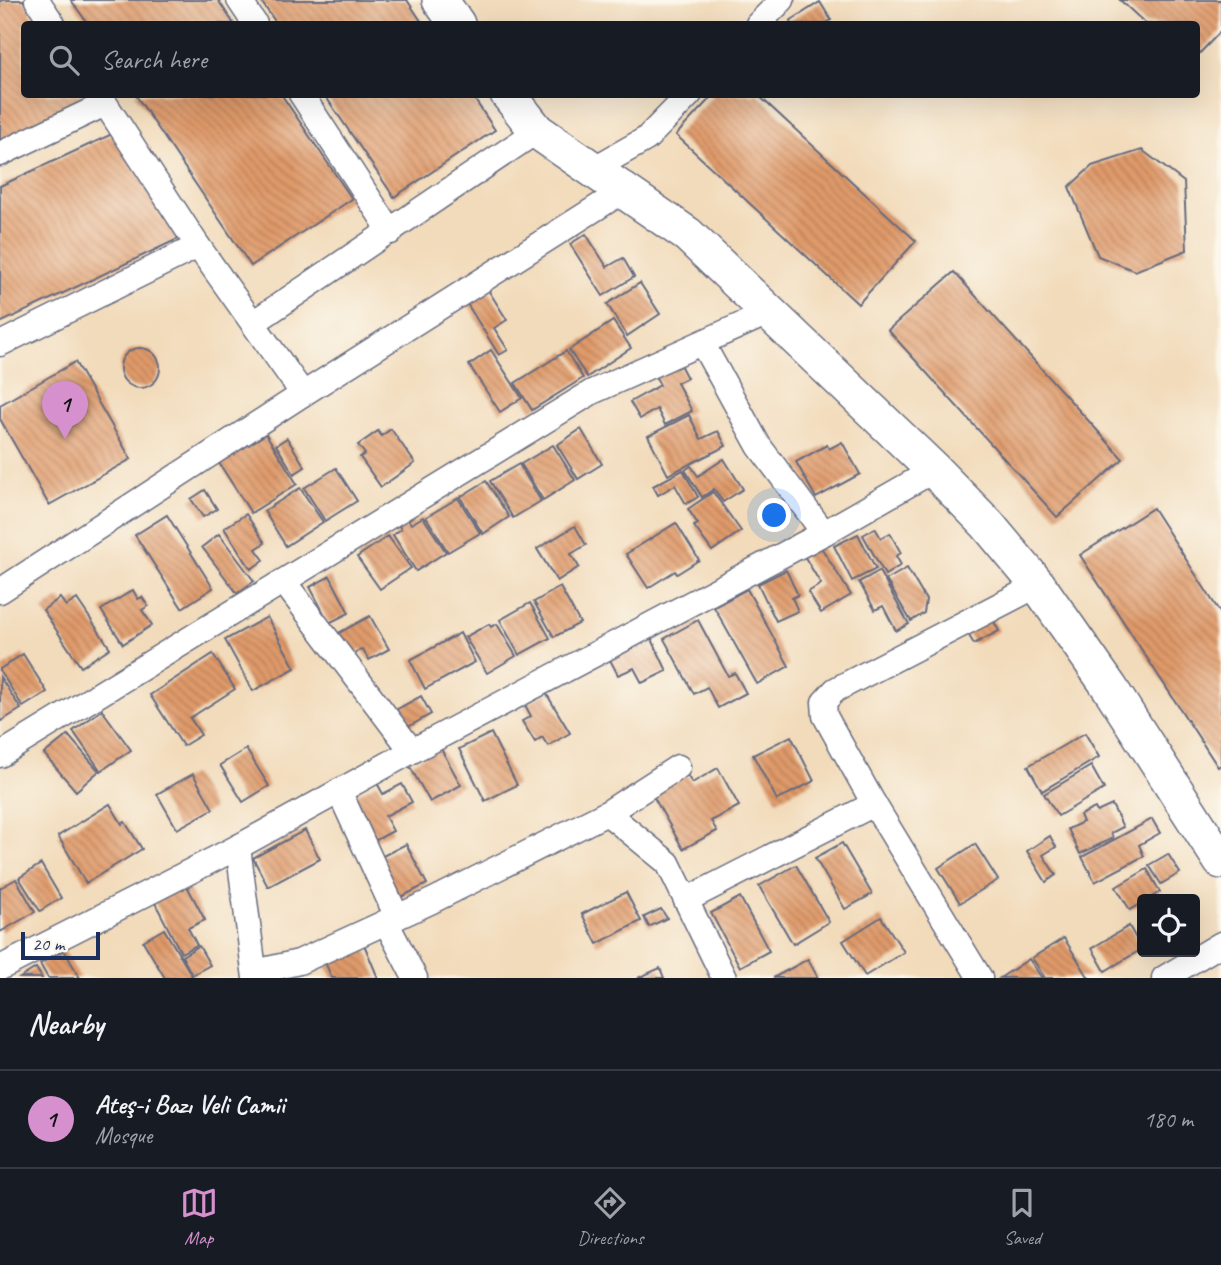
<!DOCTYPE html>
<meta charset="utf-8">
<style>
:root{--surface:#171b24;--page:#20242c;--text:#f1f3f6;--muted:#9ea1a6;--line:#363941;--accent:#d690ce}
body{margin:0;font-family:Caveat,sans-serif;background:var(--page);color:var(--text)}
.controls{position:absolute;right:21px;bottom:21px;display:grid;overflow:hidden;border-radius:7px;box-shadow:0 7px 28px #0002}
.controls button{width:63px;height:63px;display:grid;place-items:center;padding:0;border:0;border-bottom:2px solid var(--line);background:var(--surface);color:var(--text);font:35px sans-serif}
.scale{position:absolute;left:21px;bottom:18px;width:79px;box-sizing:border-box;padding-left:7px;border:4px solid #1b2f5e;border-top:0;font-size:19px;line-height:24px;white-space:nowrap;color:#1b2f5e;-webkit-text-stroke:5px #fbf7ec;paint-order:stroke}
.you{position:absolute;left:775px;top:516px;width:24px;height:24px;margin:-18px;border:5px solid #fff;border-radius:50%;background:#1a73e8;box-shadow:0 0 0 10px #1a73e833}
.badge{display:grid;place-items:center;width:46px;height:46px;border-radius:50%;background:var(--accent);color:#111;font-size:23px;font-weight:700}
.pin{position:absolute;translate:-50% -58px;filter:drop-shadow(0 2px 4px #0008)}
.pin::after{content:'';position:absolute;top:37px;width:24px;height:21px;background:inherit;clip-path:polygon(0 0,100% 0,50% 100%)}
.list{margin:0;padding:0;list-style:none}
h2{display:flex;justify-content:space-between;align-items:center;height:91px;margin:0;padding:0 28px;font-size:30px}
h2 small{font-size:23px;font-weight:400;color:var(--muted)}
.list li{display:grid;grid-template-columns:46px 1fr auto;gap:21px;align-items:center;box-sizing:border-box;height:98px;padding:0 28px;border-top:2px solid var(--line)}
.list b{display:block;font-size:26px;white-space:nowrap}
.list p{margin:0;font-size:23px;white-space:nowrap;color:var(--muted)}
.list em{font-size:23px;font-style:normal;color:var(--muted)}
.icon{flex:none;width:38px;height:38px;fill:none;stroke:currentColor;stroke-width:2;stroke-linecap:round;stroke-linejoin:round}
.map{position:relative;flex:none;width:1221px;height:978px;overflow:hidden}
.search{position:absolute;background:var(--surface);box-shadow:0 7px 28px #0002;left:21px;right:21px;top:21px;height:77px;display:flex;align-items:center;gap:18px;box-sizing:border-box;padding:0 24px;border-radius:7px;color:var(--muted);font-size:26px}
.sheet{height:189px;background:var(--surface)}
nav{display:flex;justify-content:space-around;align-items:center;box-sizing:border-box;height:98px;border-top:2px solid var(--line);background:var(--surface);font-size:19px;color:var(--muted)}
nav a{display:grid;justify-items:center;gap:4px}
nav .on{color:var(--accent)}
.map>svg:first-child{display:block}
</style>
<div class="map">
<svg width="1221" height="978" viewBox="0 0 1221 978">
<defs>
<pattern id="building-back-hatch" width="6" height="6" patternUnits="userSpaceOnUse" patternTransform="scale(1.75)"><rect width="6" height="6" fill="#e09a69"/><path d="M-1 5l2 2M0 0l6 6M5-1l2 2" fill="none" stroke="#b57e5a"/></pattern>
</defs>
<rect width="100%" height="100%" fill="#fbf7ec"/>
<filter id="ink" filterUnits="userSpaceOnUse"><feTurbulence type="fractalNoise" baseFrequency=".0143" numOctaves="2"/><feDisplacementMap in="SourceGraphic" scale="14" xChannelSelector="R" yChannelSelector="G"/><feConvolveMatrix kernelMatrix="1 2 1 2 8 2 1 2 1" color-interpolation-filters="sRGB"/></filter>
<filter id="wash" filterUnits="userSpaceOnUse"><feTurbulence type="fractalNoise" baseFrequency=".00686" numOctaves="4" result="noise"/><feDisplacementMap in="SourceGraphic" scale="28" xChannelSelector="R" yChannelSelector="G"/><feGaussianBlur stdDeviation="1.57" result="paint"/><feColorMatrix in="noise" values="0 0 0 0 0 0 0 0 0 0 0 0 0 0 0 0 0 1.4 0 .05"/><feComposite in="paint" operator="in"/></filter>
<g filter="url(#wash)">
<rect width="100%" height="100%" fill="#f2dbbb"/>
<g id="blocks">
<g fill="url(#building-back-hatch)">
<polygon points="3,0 23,0 38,24 24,24 24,94 81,94 85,101 0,141 0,1"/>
<polygon points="71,0 218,0 234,24 88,24"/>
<polygon points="260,0 407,0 423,24 277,24"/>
<polygon points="1120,0 1221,0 1221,31 1196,57 1196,24 1146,24"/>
<polygon points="820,2 831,20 825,24 792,24 790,21"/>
<polygon points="135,94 281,94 352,199 251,266"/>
<polygon points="324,94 471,94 495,130 394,197"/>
<polygon points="714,94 757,94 916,241 858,304 676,135"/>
<polygon points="112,134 182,237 0,323 0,186"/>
<polygon points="1142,150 1184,182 1187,250 1135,271 1098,256 1069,187 1092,166"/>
<polygon points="586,234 607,267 623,258 634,277 603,296 570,244"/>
<polygon points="954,272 1123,459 1057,517 888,330"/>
<polygon points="640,283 660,314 627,336 607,304"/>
<polygon points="485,285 507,320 494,328 508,350 499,355 464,299"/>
<polygon points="613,321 631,348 587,377 569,350"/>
<circle cx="140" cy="368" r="20"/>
<polygon points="491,350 522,398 500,412 469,365"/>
<polygon points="566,351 583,378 532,410 515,383"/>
<polygon points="676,357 687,378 677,383 692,411 665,425 657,409 640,419 630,402 660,385 652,370"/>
<polygon points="75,362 131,459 49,505 0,419 0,405"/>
<polygon points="689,415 701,439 718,431 726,446 668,475 648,436"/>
<polygon points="391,429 415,463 381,487 360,457 365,454 358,445 378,431 381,436"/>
<polygon points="581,429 602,464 578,479 557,445"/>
<polygon points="266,434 297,484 251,513 219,463"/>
<polygon points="287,438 305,467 294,474 276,445"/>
<polygon points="842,442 860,474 816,498 796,462 827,445 829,449"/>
<polygon points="553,445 575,480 543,500 521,464"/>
<polygon points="724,459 743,489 723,502 714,489 702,497 685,470 691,466 698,476"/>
<polygon points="519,464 541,501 513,518 490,481"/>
<polygon points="336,468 357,501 325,521 304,488"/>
<polygon points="683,470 698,497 686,504 675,485 658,495 653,486"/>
<polygon points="486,481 509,517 483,534 460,497"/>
<polygon points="300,488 323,522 286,546 264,511"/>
<polygon points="205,490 217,509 203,517 191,499"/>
<polygon points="713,492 741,531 712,551 694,526 698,524 688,509"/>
<polygon points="458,498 480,533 448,552 426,517"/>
<polygon points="1153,508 1221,614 1221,765 1218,767 1080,555"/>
<polygon points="246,514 265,543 256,549 264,560 251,569 224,528"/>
<polygon points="167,515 213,588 182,608 135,535"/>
<polygon points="406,516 411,524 423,517 446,552 416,571 393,535 401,529 397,522"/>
<polygon points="676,523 699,560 677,574 675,571 648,588 626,554"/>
<polygon points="575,526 586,545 571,554 579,567 557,581 537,549"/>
<polygon points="875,528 881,538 890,533 901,553 896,556 901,565 885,575 863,535"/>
<polygon points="219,534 254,581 237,593 202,547"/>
<polygon points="858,534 876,569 852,581 834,546"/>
<polygon points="388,536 411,568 380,589 357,557"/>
<polygon points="819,544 851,595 821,613 808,592 821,584 803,554"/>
<polygon points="907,568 926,600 924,613 911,621 886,580"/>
<polygon points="786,570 798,595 792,598 798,611 776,621 758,584"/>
<polygon points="879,571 909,624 896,631 883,606 875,610 859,582"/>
<polygon points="330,576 349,613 329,623 310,587"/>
<polygon points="560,587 580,623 554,637 534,602"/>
<polygon points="747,589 789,666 757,684 714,607"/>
<polygon points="133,590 138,599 142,597 148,606 142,610 152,625 123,644 101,610"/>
<polygon points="60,598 66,606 77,599 110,648 81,667 43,610"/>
<polygon points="530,603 550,638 519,655 500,620"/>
<polygon points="370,616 389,649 369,660 362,649 350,656 337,634"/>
<polygon points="991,616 999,631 974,644 965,629"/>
<polygon points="267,617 295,668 253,691 225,640"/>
<polygon points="698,620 728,676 735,673 746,693 718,708 707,687 694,694 664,639"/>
<polygon points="489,624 491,627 497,624 516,656 487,673 465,637"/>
<polygon points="460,633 475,662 425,689 410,660"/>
<polygon points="651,637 667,671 642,683 634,668 618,675 609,658"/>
<polygon points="23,654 47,692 23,707 0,671 0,669"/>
<polygon points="213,654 235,689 190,718 201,735 183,746 150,695"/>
<polygon points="0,677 21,709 1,721 0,719"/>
<polygon points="546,693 570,733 548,746 542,737 535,742 522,721 531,716 525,705"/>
<polygon points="421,696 431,714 401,731 390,713"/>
<polygon points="102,710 131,750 101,771 73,731"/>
<polygon points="491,733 517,785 485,801 459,749"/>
<polygon points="1085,733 1099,757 1042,791 1028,766"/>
<polygon points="68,735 99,771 76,791 44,754"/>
<polygon points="791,736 814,781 777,800 753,755"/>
<polygon points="440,747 461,785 430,802 409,765"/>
<polygon points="246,749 269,786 243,802 220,765"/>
<polygon points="1091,766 1104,789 1058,816 1044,794"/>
<polygon points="718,768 739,806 711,821 717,831 683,849 652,794 687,775 692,783"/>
<polygon points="193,774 213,809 177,829 157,794"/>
<polygon points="377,783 383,794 402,784 412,802 385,816 393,831 369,844 345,801"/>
<polygon points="110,804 122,824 125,822 142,849 86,883 58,836"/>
<polygon points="1112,805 1123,827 1111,833 1113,838 1080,854 1068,829 1083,822 1080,815 1095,808 1097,812"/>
<polygon points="1152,819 1160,833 1139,845 1144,856 1095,882 1082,857"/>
<polygon points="305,830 320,859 268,887 253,858"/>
<polygon points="1050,836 1056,847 1043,855 1056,875 1046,882 1027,851"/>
<polygon points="842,843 872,894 845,909 815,858"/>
<polygon points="406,844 427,884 397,899 377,859"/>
<polygon points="975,844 998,880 960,903 938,868"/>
<polygon points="1168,854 1180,873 1161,884 1149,865"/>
<polygon points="41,864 61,898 40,911 19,878"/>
<polygon points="796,865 829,922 793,944 759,886"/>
<polygon points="1147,869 1160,892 1148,899 1142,899 1142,903 1130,910 1116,887"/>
<polygon points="16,879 35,912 0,932 0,888"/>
<polygon points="186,884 205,920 188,928 197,945 181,953 154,901"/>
<polygon points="626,892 641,921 597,944 582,914"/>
<polygon points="740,897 769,951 740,967 711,913"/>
<polygon points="661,909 667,918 649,927 644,917"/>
<polygon points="881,917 904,952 865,976 843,941"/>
<polygon points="1129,926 1142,949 1105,971 1092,948"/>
<polygon points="164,929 192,976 189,978 165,978 143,941"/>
<polygon points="1064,938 1089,978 1045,978 1032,958"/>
<polygon points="363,942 378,978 332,978 323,958"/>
<polygon points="199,946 210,965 192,975 182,956"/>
<polygon points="64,950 80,978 48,978 40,964"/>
<polygon points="808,959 818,978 773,978"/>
<polygon points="1029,959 1042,978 1000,978"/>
<polygon points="36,968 42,978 20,978"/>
<polygon points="660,968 664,978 638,978"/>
</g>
</g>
</g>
<g filter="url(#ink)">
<use href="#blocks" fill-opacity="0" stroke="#666b7f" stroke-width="2"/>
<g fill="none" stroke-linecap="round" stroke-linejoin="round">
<defs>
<g id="street">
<polyline points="37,0 53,24"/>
<polyline points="239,0 255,24"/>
<polyline points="758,24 782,0"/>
<polyline points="99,94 198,246 303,394"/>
<polyline points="301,94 391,232"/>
<polyline points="0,154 105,104"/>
<polyline points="593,169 646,139 690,94"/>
<polyline points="253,323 537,131"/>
<polyline points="702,343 759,446 824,533"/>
<polyline points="0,344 198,246"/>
<polyline points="284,582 412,751"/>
<polyline points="0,591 303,394 623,191"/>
<polyline points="0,755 592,392 768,313"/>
<polyline points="339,791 397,917"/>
<polyline points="607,813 668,863 724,978"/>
<polyline points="238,847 255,978"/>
<polyline points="686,900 874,804"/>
<polyline points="386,922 415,978"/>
<polyline points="0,968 238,847 412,751 824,533 934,470"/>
<polyline points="255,972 299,962 432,901 607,813 678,767"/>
<polyline points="980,978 874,804 825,716 824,702 835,690 1038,585"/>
<polyline points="1164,978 1221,944"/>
</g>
<g id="secondary">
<polyline points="440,0 457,24"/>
<polyline points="508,94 537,131 688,235 934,470 987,524 1038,585 1110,688 1221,861"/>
</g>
</defs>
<use href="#street" stroke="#666b7f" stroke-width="27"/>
<use href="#secondary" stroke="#666b7f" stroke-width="38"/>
<use href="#street" stroke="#fff" stroke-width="24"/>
<use href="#secondary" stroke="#fff" stroke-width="35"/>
</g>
</g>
</svg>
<div class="controls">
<button><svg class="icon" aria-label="locate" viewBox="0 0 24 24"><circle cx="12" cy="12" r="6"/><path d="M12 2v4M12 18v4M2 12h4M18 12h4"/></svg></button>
</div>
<div class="scale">20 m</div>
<div class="you"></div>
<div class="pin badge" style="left:65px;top:439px">1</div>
<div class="search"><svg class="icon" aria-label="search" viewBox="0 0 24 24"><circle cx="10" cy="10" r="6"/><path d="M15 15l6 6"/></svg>Search here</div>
</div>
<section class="sheet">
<h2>Nearby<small></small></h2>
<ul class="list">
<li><span class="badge">1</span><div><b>Ateş-i Bazı Veli Camii</b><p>Mosque</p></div><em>180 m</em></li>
</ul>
</section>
<nav>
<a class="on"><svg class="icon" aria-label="map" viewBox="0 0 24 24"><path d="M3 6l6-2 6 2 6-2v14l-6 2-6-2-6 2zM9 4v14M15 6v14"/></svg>Map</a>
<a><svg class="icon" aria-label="directions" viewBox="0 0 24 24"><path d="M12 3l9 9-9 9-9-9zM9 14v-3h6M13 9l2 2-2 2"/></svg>Directions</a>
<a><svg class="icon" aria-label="saved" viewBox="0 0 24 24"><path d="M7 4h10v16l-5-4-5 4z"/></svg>Saved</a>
</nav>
